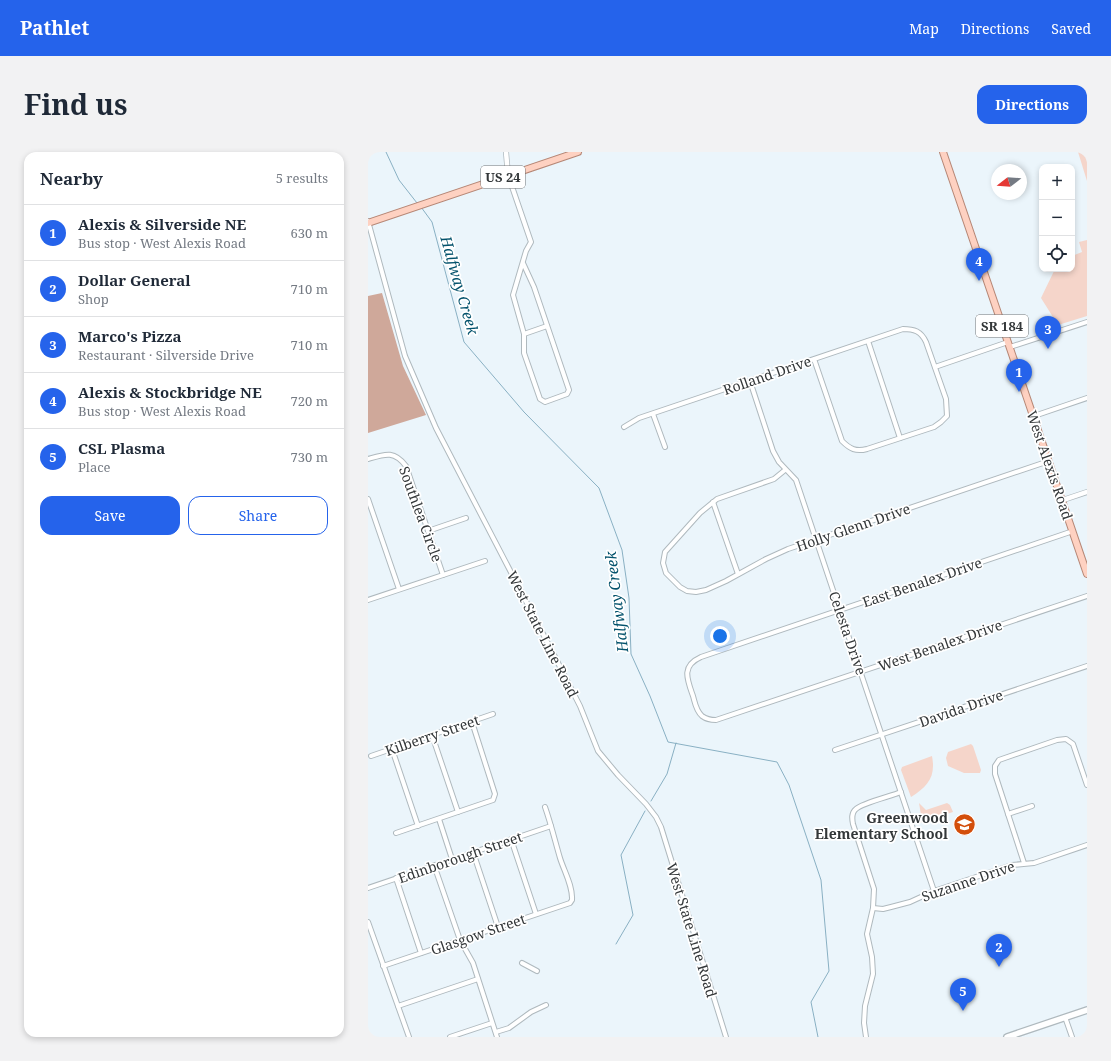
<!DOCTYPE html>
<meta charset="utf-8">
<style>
:root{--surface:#fff;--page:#f2f2f3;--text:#1f2937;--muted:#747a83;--line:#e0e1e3;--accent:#2563eb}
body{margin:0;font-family:"Noto Serif",serif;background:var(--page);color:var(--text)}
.controls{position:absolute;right:12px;top:12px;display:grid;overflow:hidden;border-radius:8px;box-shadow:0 2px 6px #0003}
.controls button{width:36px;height:36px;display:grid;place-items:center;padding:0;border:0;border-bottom:1px solid var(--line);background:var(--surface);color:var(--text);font:20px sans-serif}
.compass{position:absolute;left:623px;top:12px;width:36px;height:36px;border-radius:50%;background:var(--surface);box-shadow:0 2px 6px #0003;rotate:253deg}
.you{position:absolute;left:352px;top:484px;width:14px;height:14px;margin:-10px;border:3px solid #fff;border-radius:50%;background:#1a73e8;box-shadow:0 0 0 6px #1a73e833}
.badge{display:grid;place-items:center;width:26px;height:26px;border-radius:50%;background:var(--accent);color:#fff;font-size:13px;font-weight:700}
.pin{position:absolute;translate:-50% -33px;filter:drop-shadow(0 1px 2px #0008)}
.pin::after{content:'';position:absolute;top:21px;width:14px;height:12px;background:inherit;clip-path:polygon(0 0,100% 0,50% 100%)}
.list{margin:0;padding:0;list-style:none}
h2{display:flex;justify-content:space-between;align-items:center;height:52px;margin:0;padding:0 16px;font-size:17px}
h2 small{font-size:13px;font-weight:400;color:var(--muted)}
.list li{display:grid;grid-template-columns:26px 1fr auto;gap:12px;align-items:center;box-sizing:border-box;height:56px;padding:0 16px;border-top:1px solid var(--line)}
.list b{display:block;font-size:15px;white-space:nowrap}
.list p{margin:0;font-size:13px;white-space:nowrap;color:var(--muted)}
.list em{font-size:13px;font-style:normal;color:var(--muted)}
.actions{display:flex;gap:8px;padding:12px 16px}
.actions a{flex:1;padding:9px 0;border:1px solid var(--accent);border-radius:12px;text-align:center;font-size:14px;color:var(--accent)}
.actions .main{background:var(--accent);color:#fff}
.icon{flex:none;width:22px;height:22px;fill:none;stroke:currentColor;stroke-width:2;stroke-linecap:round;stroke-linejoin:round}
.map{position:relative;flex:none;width:719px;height:885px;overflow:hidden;border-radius:12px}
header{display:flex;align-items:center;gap:24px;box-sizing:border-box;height:56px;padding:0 20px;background:var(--accent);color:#fff}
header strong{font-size:19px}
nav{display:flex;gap:22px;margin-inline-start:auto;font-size:14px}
.intro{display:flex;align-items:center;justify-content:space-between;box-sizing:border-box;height:96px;padding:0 24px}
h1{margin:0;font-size:28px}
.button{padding:10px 18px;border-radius:12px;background:var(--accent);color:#fff;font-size:14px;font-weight:700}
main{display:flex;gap:24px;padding:0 24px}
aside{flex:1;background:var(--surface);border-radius:12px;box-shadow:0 2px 6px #0003}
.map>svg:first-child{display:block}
</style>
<header>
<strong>Pathlet</strong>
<nav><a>Map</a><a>Directions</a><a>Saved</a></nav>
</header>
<div class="intro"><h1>Find us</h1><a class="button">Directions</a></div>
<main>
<aside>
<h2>Nearby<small>5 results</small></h2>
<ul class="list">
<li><span class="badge">1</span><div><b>Alexis &amp; Silverside NE</b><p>Bus stop · West Alexis Road</p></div><em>630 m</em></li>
<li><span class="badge">2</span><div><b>Dollar General</b><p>Shop</p></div><em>710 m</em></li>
<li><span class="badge">3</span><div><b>Marco's Pizza</b><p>Restaurant · Silverside Drive</p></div><em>710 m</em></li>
<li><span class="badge">4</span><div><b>Alexis &amp; Stockbridge NE</b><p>Bus stop · West Alexis Road</p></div><em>720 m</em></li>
<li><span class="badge">5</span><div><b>CSL Plasma</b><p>Place</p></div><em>730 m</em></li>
</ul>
<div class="actions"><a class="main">Save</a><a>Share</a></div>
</aside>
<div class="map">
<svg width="719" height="885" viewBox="0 0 719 885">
<rect width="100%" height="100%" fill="#ebf5fb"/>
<g fill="#f5d5ca">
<polygon points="710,0 719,0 719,29"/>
<polygon points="719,88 719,164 690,173 673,146 687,117 704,117 704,104 714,100 711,90"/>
<polygon points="603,592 605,594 613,618 612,621 596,621 580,614 578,606 580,600"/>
<path d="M564 604C568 625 560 634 543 645L533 618 534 615Z"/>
<polygon points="551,651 558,658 579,651 582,653 585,660 551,671 549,665 553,663"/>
</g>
<polygon fill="#cfa89a" points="14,141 35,214 58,263 0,281 0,144"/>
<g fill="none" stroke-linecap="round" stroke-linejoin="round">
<g stroke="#89b0c3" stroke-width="1">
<polyline points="18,0 31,28 49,51"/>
<polyline points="53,55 64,70 96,190 156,260 231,336 254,398 261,446 263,502 282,544 300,590 409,610 421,633 453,728 461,819 443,850 450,885"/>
<polyline points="283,649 299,622 308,591"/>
<polyline points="248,792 265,763 253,703 277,659"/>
</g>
<defs>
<g id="minor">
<polyline points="140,23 163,90 158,99 145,143 156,182 156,201 172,247 177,250 199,242 201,238 166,135 155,111"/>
<polyline points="0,69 37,204 68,276 187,505 212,554 230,599 250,623 278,652 288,665 293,675 358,885"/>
<polyline points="156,182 179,174"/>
<polyline points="500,189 532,286"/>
<polyline points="642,195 719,170"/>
<polyline points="567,215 640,190"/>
<polyline points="382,229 405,299 411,310 428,328 566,739"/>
<polyline points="285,262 297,295"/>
<polyline points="666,264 719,246"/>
<path d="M256 275 271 266 535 177C546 177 553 179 558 190L578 247 579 264 573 270 566 275 499 297C488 300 482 297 474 289L446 207"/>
<path d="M0 307C17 302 26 298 38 314L75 423"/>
<polyline points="417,318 406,327 349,347 332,361 297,400 295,411 298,421 312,435 319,439 328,440 338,438 358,429 398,407 420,397 681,309"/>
<polyline points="0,347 31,437"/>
<polyline points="345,350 370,422"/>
<polyline points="60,379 98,366"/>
<path d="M705 379 333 505C313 514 319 527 325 544 327 551 328 559 334 564 338 567 343 568 348 568L719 444"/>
<polyline points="0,448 117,409"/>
<polyline points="64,583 90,660"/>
<polyline points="24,597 50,674"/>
<polyline points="467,598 719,514"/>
<polyline points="3,604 125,562"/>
<polyline points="640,662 664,654"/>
<polyline points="71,667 84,707"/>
<polyline points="28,681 125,648 127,642 104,570"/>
<polyline points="143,687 168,762"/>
<polyline points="105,700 130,775"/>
<polyline points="656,711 627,622 627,614 631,608 689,588 698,587 705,592 719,633"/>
<polyline points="66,713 92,788 105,811 129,885"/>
<polyline points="28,726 53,801"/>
<polyline points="0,736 183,674"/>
<polyline points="505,756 515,757 523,755 542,750 566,739 644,713 666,711 719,693"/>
<polyline points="0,770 41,885"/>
<polyline points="154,811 169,819"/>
<path d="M15 814 202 751 204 748C205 734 196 719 192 706 187 689 183 672 177 655"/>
<polyline points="30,854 110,827"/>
<polyline points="697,865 704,885"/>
<polyline points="128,880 141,876 163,860 178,853"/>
<polyline points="82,885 124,871"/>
<path d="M498 885 496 871 497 854 505 822 504 805 499 782 505 756 506 737 485 672C484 667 483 661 488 657 494 651 524 644 533 640"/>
</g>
<g id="tertiary">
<polyline points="138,0 140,23"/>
<polyline points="695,348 719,340"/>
</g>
<polyline id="secondary" points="639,885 719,858"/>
<g id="primary">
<polyline points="575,0 719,422"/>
<polyline points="0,71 210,0"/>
</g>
</defs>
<use href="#minor" stroke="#afb9be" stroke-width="6"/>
<use href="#tertiary" stroke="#afb9be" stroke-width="6"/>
<use href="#secondary" stroke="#afb9be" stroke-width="8"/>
<use href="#primary" stroke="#b68776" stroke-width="8"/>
<use href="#minor" stroke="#fff" stroke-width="4"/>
<use href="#tertiary" stroke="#fff" stroke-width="4.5"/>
<use href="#secondary" stroke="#fff" stroke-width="5.5"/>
<use href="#primary" stroke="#fed1c1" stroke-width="6"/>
</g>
<defs>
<symbol id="school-disc" viewBox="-11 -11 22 22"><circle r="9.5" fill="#d34e0b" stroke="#fff"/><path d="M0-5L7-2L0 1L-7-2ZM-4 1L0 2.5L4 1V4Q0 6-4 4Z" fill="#fff"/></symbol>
</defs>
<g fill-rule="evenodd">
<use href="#school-disc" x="584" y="660" width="25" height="25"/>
</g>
<g text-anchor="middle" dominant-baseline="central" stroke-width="3.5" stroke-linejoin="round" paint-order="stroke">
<g fill="#fff" stroke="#707374" stroke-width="1">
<rect x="113" y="14" width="44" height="22" rx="3"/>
<rect x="608" y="163" width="52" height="22" rx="3"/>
</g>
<g font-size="13" font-weight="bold" fill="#333739">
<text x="135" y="25">US 24</text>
<text x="634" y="174">SR 184</text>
</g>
<g font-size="14" fill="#333739" stroke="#fff">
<text transform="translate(399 223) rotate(-19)">Rolland Drive</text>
<text transform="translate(682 313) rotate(71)">West Alexis Road</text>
<text transform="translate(53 362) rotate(70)">Southlea Circle</text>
<text transform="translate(485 375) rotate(-19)">Holly Glenn Drive</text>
<text transform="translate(554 430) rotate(-19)">East Benalex Drive</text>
<text transform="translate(480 481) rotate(71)">Celesta Drive</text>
<text transform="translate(175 482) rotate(63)">West State Line Road</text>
<text transform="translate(572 493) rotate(-19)">West Benalex Drive</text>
<text transform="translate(593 556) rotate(-19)">Davida Drive</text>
<text transform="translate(64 583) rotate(-19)">Kilberry Street</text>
<text transform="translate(92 705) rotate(-19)">Edinborough Street</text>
<text transform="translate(600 729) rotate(-19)">Suzanne Drive</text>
<text transform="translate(324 778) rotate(73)">West State Line Road</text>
<text transform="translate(110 782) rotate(-19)">Glasgow Street</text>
</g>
<g font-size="14" font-weight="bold" fill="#333739" stroke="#fff" text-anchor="end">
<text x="580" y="665">Greenwood<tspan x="580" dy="16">Elementary School</tspan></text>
</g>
<g font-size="15" font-style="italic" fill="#03526c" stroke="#fff">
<text transform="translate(92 133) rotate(74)">Halfway Creek</text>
<text transform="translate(248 450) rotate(-97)">Halfway Creek</text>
</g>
</g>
</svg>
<div class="controls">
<button>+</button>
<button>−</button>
<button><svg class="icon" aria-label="locate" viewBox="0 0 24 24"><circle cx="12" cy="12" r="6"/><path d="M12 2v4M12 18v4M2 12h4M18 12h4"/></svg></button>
</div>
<svg class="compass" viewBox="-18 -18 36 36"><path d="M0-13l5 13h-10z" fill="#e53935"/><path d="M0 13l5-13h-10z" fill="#747a83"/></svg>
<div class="you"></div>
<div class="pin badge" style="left:651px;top:240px">1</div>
<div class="pin badge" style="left:631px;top:815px">2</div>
<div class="pin badge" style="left:680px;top:197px">3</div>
<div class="pin badge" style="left:611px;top:129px">4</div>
<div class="pin badge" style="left:595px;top:859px">5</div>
</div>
</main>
